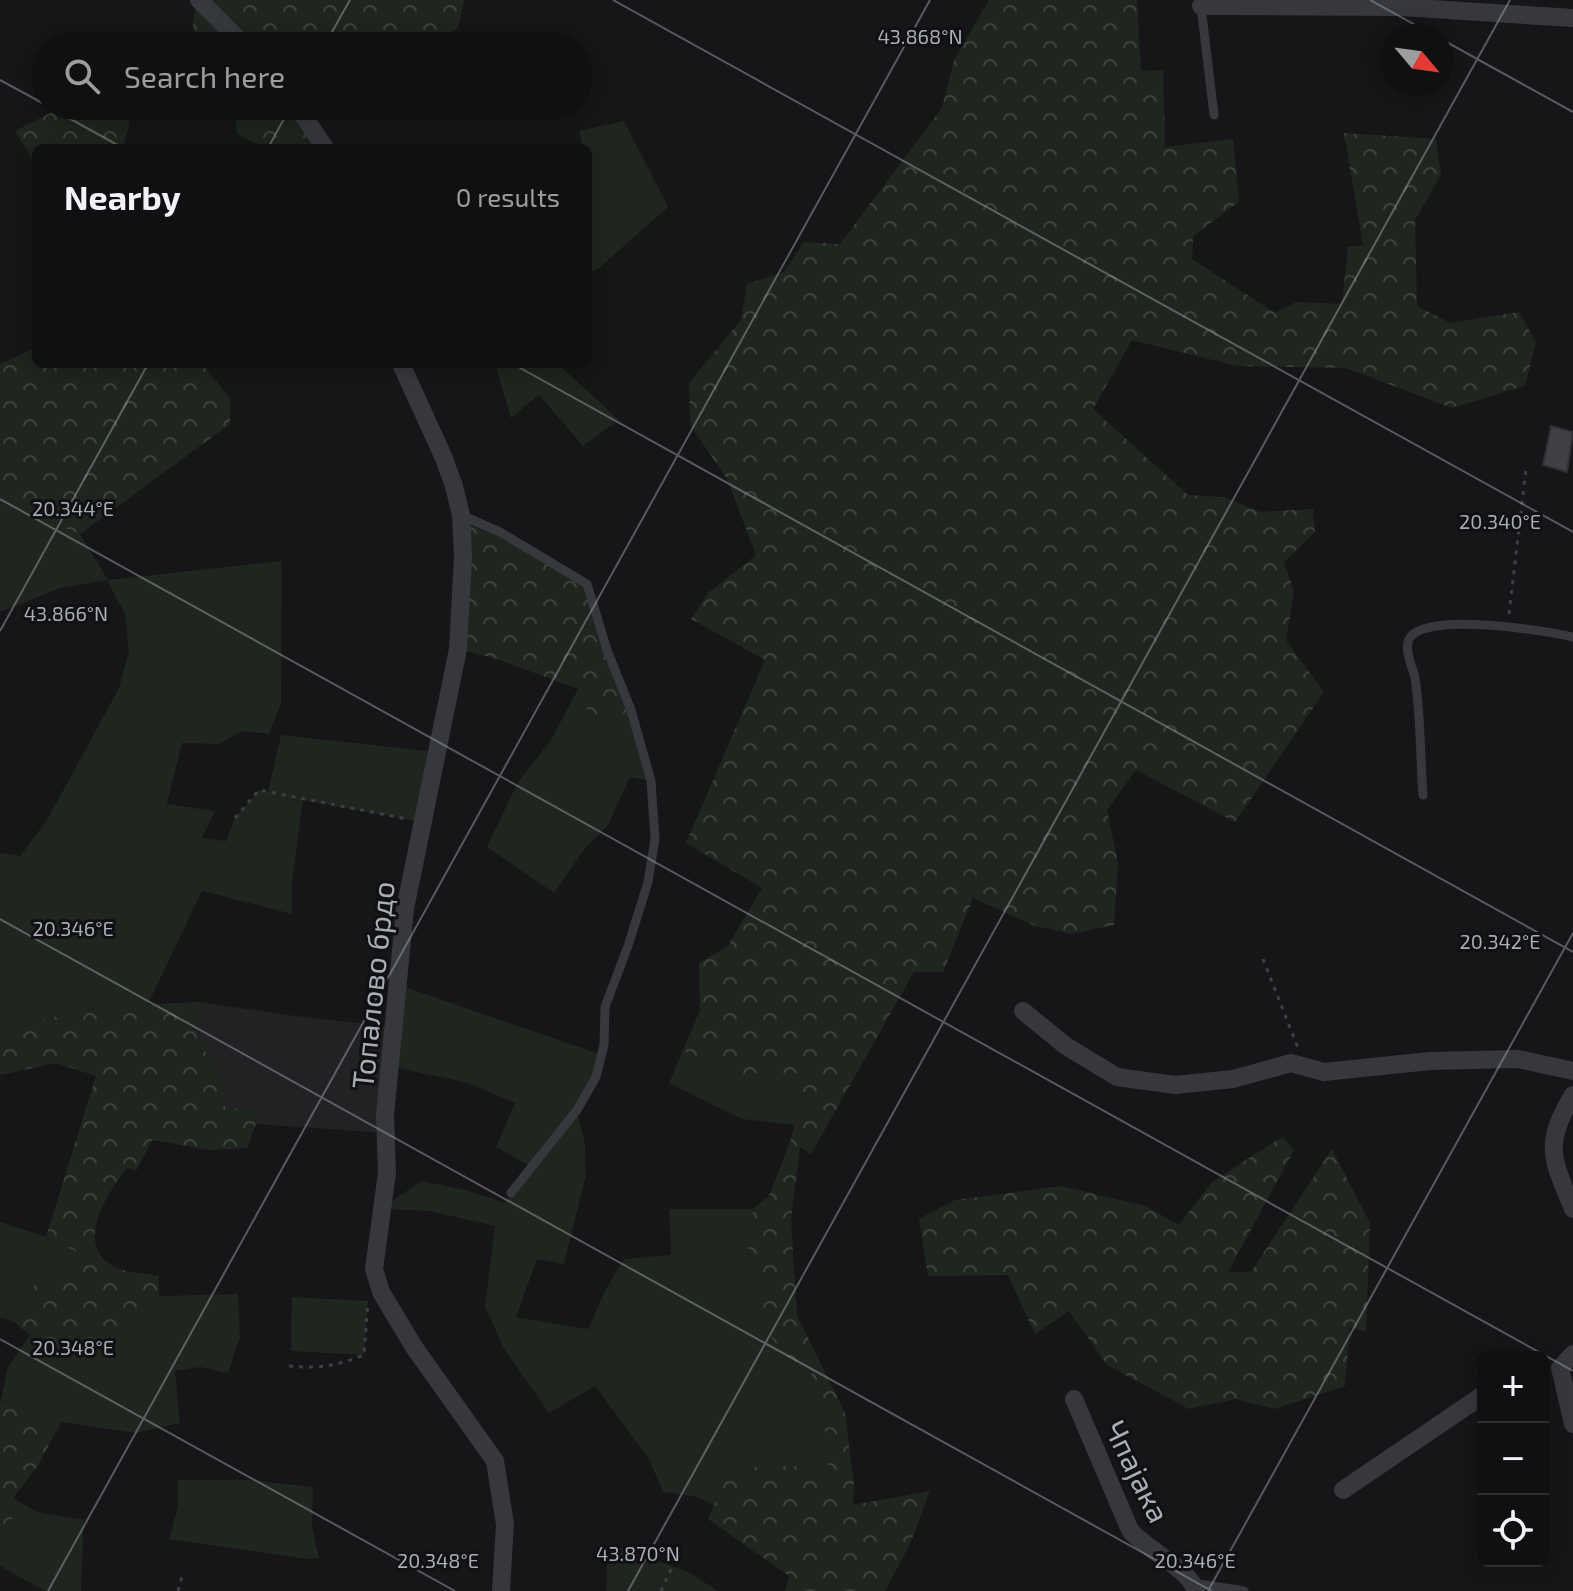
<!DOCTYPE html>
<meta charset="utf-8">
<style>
:root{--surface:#101012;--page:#1e1e20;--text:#f1f3f6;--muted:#9c9d9f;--line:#303032}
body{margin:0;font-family:"Exo 2",sans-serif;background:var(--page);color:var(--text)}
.controls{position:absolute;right:24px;bottom:24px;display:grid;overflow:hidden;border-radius:12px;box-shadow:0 4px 20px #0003}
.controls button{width:72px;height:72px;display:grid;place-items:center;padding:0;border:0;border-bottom:2px solid var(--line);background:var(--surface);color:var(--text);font:40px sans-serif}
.compass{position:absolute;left:1381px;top:24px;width:72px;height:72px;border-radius:50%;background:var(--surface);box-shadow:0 4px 20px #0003;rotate:119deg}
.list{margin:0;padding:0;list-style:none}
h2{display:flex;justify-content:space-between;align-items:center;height:104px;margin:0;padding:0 32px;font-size:34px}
h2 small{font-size:26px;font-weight:400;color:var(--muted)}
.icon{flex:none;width:44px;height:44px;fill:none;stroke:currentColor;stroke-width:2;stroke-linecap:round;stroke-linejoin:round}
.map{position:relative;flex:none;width:1573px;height:1591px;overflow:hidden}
.search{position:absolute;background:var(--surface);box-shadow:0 4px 20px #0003;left:32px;top:32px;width:560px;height:88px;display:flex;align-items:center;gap:20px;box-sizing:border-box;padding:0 28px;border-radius:44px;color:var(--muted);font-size:30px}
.panel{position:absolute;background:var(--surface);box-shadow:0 4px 20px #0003;left:32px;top:144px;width:560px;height:224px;border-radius:12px}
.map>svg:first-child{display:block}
</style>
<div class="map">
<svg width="1573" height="1591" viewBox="0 0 1573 1591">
<defs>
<pattern id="forest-crowns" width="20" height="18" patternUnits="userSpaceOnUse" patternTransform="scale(2)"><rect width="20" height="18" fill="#1e261f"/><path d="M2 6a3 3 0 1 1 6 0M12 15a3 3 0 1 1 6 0" fill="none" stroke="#3c433d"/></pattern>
</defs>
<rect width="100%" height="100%" fill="#161618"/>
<polygon fill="#222225" points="201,1002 295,1016 394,1027 386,1133 256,1124 254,1109 225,1108 220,1072 199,1042"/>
<g fill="#1e261f">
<polygon points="624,121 668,207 599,268 588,274 588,190 592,188 588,170 588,148 583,148 579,131"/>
<polygon points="495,364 558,364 619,420 583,446 539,395 511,418"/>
<polygon points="0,502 80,534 108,580 282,561 281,703 269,734 242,731 219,744 182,743 167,804 215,811 202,838 226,841 235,818 259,790 268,792 281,735 437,752 422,822 303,800 292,882 292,914 202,891 147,1006 106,1006 40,1020 0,1021 0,853 20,856 47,820 119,688 129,652 125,614 107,580 61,588 0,612"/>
<polygon points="578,689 631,710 651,781 630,777 608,825 583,851 554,893 487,847 518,782 551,740"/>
<polygon points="399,985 602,1055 577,1110 585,1144 586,1176 564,1264 537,1259 516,1317 588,1329 605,1291 624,1259 671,1255 669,1209 753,1209 748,1252 762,1289 765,1331 790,1359 810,1370 824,1425 830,1486 723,1481 713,1505 697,1497 663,1492 649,1459 595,1386 549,1413 503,1347 485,1306 495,1226 429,1211 381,1209 421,1181 466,1190 505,1203 531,1167 496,1147 515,1103 468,1083 394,1067"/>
<polygon points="683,1050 728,1074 807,1072 794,1125 742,1119 669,1083"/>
<polygon points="0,1222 46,1237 81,1254 80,1265 55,1282 36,1282 11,1320 0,1318"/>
<polygon points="238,1294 240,1337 228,1373 200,1367 175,1371 180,1423 135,1433 61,1422 1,1400 8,1367 30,1335 100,1362 159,1296"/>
<polygon points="292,1297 368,1301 364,1355 291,1351"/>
<polygon points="178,1480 248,1480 313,1487 312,1527 319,1558 307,1559 169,1539 178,1507"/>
<polygon points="13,1498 37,1512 84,1520 81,1591 45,1591 0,1566 0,1535 12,1531"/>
<polygon points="608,1543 688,1572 718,1591 606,1591"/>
</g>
<g fill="url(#forest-crowns)">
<polygon points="198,0 464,0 458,28 432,46 274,46 264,36 262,46 195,46 193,22"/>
<polygon points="989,0 1137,0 1141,71 1163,70 1165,147 1233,139 1239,202 1193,236 1192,259 1275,313 1296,302 1342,304 1348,247 1363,245 1344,133 1436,139 1441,175 1415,220 1417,306 1450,323 1519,312 1536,342 1525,386 1452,408 1346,368 1237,366 1132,340 1093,409 1188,495 1224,497 1260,512 1313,509 1315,532 1284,562 1294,591 1286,640 1324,692 1235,822 1136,770 1107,810 1118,863 1114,925 1071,934 1035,926 973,898 943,972 914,972 811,1154 800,1147 791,1219 797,1315 845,1413 854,1484 853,1505 930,1491 910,1544 885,1591 785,1591 789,1576 708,1519 723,1481 754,1467 797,1466 830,1485 824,1425 810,1370 790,1359 765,1331 762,1289 748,1252 753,1209 769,1196 791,1139 806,1073 728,1074 683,1050 700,1011 699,963 728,946 762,888 686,843 765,660 691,619 708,593 756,555 727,479 690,425 689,383 741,320 747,284 784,272 804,242 840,244 942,108 954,60"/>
<polygon points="64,106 126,106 129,125 123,148 36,148 36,171 30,155 15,131"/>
<polygon points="235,106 297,106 325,148 265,148 237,134"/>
<polygon points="36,348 36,364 202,364 230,398 230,424 80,534 0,502 0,364"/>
<polygon points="461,515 587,584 631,710 596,729 578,689 497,659 458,649"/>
<path d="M201 1002 199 1042 220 1072 225 1108 255 1109 256 1124 247 1148 210 1150 152 1140 136 1171 127 1168C108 1192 72 1246 115 1267 127 1273 146 1273 159 1276V1296L101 1362 30 1335 11 1320 36 1282H55L80 1265 81 1254 46 1237 96 1076 56 1063 0 1075V1021L40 1020 106 1006Z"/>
<polygon points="1282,1137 1294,1150 1228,1272 1251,1272 1332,1149 1370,1223 1366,1332 1350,1327 1345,1386 1274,1409 1235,1399 1189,1409 1107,1365 1069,1311 1035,1334 1008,1275 928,1276 919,1219 955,1200 1061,1186 1145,1206 1179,1225 1212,1182"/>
<polygon points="0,1400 61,1422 39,1464 13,1498 12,1531 0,1535"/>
</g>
<polygon fill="#404145" stroke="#303034" stroke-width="2" points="1551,426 1573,432 1567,472 1543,465"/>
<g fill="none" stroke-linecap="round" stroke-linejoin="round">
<g stroke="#3d3f44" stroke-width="3" stroke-dasharray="4 6" stroke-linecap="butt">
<polyline points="1509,614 1526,469"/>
<polyline points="235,818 259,790 407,819"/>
<polyline points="1263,959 1298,1048"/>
<path d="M289 1366C319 1369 336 1366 364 1355L368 1302"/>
<polyline points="178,1591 183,1573"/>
<polyline points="661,1591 673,1565"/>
</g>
<g stroke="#37383d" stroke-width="9">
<polyline points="1201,6 1214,115"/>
<polyline points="461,515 500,532 587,584 607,650 631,710 651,781 655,839 648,882 628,946 605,1007 604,1045 596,1077 577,1110 511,1193"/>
<path d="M1423 795C1420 756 1421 716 1415 678 1413 668 1405 653 1408 642 1415 609 1548 631 1573 637"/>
<polyline points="1193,1583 1244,1591"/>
</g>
<g stroke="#37383d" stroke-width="18">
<polyline points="199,0 245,46"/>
<polyline points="1201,6 1401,7 1573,18"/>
<polyline points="297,106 325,148"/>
<polyline points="401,364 443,456 454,486 461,515 463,557 458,649 405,909 385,1115 387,1173 374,1269 381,1292 414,1347 495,1461 505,1524 501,1591"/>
<polyline points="1023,1011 1066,1046 1117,1077 1175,1085 1233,1079 1291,1063 1324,1072 1430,1061 1518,1059 1573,1071"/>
<path d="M1573 1095C1543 1145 1552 1158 1573 1209"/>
<polyline points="1573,1354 1560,1368 1573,1424"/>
<path d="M1074 1399 1130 1530C1147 1551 1188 1567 1196 1591"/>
<polyline points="1343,1490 1483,1395"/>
</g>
</g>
<path fill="none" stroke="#a8adb8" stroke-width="2" stroke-opacity="0.45" d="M613 0 1573 532M1370 0 1435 36M1441 39 1573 112M324 46 350 0M0 80 46 105M47 106 123 148M268 148 291 106M513 364 1573 952M0 499 1573 1371M0 631 148 364M0 919 1212 1591M0 1339 455 1591M48 1591 930 0M628 1591 1510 0M1208 1591 1573 933"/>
<g text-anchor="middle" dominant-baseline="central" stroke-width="6" stroke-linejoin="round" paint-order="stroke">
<g font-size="30" fill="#a8adb8" stroke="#111113">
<text transform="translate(372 985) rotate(-84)">Топалово брдо</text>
<text transform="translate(1138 1471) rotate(64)">Чпајака</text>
</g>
</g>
<g font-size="20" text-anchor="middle" fill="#a8adb8" stroke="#111113" stroke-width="6" stroke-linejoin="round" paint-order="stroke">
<text x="920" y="44">43.868°N</text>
<text x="73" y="516">20.344°E</text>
<text x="1500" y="529">20.340°E</text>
<text x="66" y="621">43.866°N</text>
<text x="73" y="936">20.346°E</text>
<text x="1500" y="949">20.342°E</text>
<text x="73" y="1355">20.348°E</text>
<text x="638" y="1561">43.870°N</text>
<text x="438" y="1568">20.348°E</text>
<text x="1195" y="1568">20.346°E</text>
</g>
</svg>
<div class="controls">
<button>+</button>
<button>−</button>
<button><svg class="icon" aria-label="locate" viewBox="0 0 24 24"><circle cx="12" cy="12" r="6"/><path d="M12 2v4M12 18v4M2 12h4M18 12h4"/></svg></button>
</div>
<svg class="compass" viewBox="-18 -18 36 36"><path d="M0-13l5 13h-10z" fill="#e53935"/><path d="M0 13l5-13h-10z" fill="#9c9d9f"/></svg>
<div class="search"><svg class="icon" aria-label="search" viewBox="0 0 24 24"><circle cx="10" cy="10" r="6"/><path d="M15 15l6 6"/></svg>Search here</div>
<section class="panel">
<h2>Nearby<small>0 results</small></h2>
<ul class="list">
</ul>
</section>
</div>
